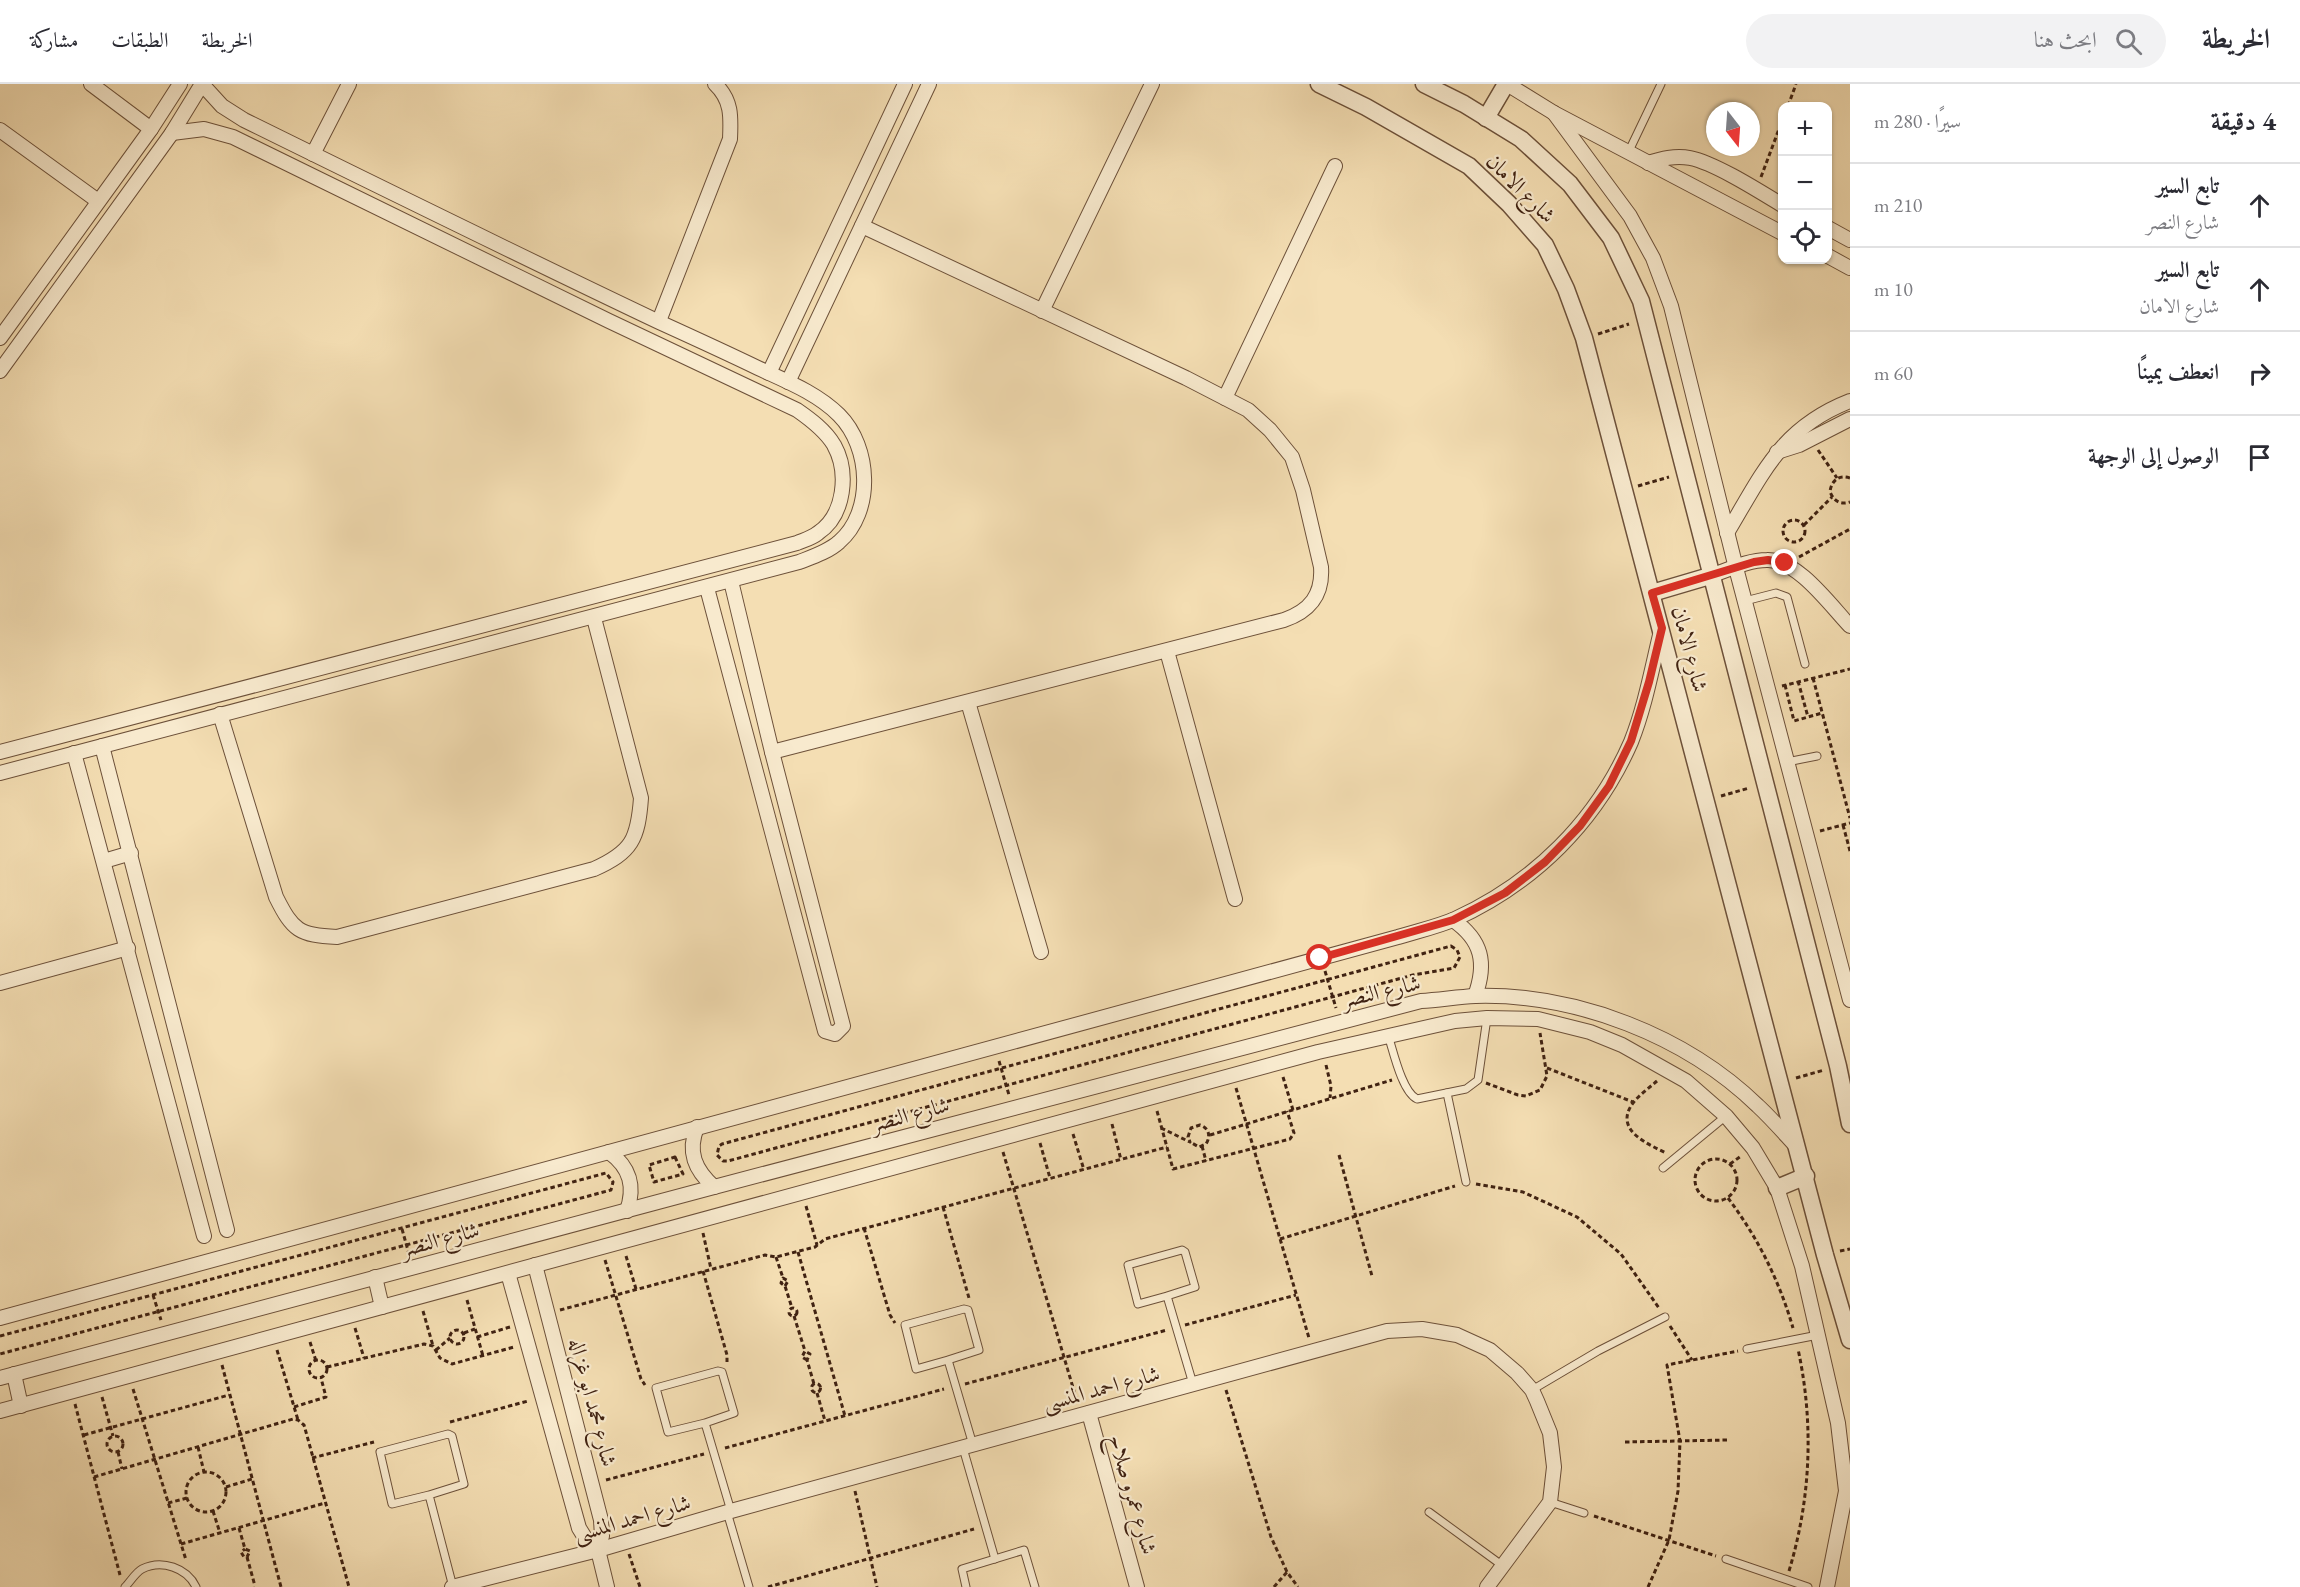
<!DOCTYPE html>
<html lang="ar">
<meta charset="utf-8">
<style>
:root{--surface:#fff;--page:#f2f2f3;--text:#2b2b33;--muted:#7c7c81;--line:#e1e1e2}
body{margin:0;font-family:"EB Garamond",Amiri,serif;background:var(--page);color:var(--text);direction:rtl}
.controls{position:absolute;right:18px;top:18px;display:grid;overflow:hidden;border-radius:12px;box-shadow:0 2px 4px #0004}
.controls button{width:54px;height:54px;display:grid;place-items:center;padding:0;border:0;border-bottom:2px solid var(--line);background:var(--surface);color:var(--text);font:30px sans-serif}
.compass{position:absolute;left:1706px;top:18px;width:54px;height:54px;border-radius:50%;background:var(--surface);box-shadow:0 2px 4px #0004;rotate:163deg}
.stop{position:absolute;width:18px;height:18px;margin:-14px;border:4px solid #d93025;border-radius:50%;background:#fff}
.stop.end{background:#d93025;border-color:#fff;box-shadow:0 2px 6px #0008}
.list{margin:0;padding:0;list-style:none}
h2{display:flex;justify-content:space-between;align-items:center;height:78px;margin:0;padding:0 24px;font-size:26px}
h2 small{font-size:20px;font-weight:400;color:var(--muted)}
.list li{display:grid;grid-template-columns:39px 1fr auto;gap:18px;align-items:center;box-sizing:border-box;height:84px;padding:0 24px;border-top:2px solid var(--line)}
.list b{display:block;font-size:22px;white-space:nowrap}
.list p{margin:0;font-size:20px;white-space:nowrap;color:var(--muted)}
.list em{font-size:20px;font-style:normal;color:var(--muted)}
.icon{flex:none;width:33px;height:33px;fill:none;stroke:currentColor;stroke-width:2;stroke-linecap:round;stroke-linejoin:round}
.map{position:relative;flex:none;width:1850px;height:1503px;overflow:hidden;direction:ltr}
header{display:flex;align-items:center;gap:36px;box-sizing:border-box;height:84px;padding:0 30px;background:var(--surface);border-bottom:2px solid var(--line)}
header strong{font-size:28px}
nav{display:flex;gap:33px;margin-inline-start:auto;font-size:21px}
.search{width:420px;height:54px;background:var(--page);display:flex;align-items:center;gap:15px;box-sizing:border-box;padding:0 21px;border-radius:33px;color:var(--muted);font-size:22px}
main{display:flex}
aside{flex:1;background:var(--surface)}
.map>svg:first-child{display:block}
</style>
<header>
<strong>الخريطة</strong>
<div class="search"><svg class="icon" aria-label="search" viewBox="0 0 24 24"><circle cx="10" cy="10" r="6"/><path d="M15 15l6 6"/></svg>ابحث هنا</div>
<nav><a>الخريطة</a><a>الطبقات</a><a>مشاركة</a></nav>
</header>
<main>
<aside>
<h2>4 دقيقة<small>سيرًا · 280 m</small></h2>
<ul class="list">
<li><svg class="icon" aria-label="ahead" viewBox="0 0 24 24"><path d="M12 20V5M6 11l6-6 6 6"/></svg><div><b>تابع السير</b><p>شارع النصر</p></div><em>210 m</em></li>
<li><svg class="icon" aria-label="ahead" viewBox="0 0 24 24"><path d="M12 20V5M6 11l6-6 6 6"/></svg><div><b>تابع السير</b><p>شارع الامان</p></div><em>10 m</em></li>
<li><svg class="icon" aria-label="right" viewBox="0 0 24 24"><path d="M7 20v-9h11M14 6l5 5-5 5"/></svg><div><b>انعطف يمينًا</b></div><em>60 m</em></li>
<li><svg class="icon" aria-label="arrive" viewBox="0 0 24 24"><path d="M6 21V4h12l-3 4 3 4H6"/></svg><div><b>الوصول إلى الوجهة</b></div></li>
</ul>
</aside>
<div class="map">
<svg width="1850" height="1503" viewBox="0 0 1850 1503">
<rect width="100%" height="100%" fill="#f4deb3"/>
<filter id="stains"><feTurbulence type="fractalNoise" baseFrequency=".00333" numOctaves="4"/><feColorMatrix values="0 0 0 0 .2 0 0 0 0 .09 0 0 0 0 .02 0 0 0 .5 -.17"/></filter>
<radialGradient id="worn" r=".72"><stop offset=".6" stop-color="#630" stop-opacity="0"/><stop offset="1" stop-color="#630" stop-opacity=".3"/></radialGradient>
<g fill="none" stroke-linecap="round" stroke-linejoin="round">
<defs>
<g id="service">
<polyline points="1628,69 1661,0"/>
<polyline points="1745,517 1776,509 1787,513 1805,580"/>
<polyline points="1787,678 1817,672"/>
<path d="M1388 951C1393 966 1402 1008 1417 1015L1466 1005 1478 996 1487 934"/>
<polyline points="1447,1009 1466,1098"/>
<polyline points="1663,1084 1726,1032"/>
<polyline points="1167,1212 1138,1220 1128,1181 1182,1166 1185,1168 1195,1203 1167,1212 1193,1300"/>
<polyline points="1747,1265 1818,1251"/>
<polyline points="948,1276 916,1285 905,1241 964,1225 968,1226 979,1266 948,1276 973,1361"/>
<polyline points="1532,1306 1598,1267 1665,1233"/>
<polyline points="705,1339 668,1348 656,1304 718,1287 722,1288 734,1329 705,1339 731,1427"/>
<polyline points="963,1364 995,1475"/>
<polyline points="429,1411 392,1420 380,1368 448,1350 452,1352 464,1400 429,1411 453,1503"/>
<polyline points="1550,1418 1584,1429"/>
<polyline points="727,1428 749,1503"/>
<polyline points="1429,1428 1503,1482"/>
<polyline points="1726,1475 1808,1503"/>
<path d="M125 1503C130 1498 136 1488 142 1485 162 1475 187 1484 196 1503"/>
<polyline points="966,1503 962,1485 1024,1466 1035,1503"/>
</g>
<g id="minor">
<polyline points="91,0 151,45"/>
<polyline points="1507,0 1554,29 1782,149"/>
<polyline points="1554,29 1630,132 1653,174 1671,222 1736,484 1850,916"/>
<polyline points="0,46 98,117"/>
<polyline points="313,70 349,0"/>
<path d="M1648 79C1661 75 1675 71 1690 74 1715 79 1759 107 1782 121"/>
<polyline points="1828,144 1850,156"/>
<polyline points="1828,172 1850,184"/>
<polyline points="1042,227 1152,0"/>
<path d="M659 237 730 55C731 33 732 16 715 0"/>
<polyline points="0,254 151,45 180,0"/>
<polyline points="0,287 172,49 202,0"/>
<polyline points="769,289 905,0"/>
<polyline points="788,298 929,0"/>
<polyline points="1225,314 1335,82"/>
<polyline points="1777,368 1799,361 1850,335"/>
<path d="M1727 449C1763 389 1781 344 1850 317"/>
<path d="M1713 491C1730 485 1749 476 1767 476 1797 475 1830 521 1850 542"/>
<polyline points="707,504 825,947 835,950 843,942 772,668 731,497"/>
<polyline points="1167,567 1235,815"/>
<polyline points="968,618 1041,868"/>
<path d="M220 630 276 813C293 847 299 851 337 853L594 785C632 768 638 755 641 714L594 534"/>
<polyline points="102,662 227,1146"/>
<path d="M0 668 797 459C804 456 812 454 818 449 845 431 849 388 834 361 825 346 810 335 797 326L609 237 233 53 204 45 172 49"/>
<path d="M772 668 1284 536C1310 527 1323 511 1321 483L1303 406 1292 373 1270 346 1248 326 1186 294 862 142"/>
<polyline points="74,669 204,1152"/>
<path d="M0 689 799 478C812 473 828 468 839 458 874 428 871 363 839 331 817 309 786 297 758 284 725 268 692 253 659 238 520 172 382 104 244 36L222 22 202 0"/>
<polyline points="104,777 131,769"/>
<path d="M1453 836C1482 856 1487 879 1475 912"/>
<polyline points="0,899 128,864"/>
<path d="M697 1043C687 1068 695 1086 714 1103"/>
<path d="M609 1068C631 1084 635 1103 627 1127"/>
<polyline points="535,1181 601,1436 602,1452 598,1466"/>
<polyline points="508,1189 579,1444 587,1457 598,1466 607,1503"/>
<polyline points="375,1193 382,1223"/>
<path d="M0 1234 1398 853C1417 847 1437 843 1455 835 1534 799 1596 738 1631 658 1645 623 1652 584 1661 547"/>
<polyline points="14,1290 21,1322"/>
<path d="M0 1294 714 1103 1421 917C1439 916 1457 913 1475 912 1576 909 1686 952 1758 1022 1772 1035 1784 1049 1796 1062"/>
<polyline points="0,1327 1318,968 1455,937 1487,934 1538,935 1590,948 1622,961 1686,997 1726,1032 1753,1064 1777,1104 1802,1182 1838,1339 1846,1407 1827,1503"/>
<polyline points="1089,1329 1137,1503"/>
<polyline points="452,1503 598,1466 731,1427 1387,1247 1422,1245 1457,1251 1490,1266 1517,1289 1532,1306 1537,1317 1550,1349 1554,1383 1550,1418 1487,1503"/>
</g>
<g id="tertiary">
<polyline points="1319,0 1366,23 1469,82 1509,120 1545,161 1566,205 1584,254 1825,1171 1850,1256"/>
<polyline points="1424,0 1464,20 1521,55 1570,100 1611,154 1641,217 1838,982 1850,1040"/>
<polyline points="1486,34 1506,0"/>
<polyline points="1652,509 1713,491"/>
<polyline points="1777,1104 1806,1092"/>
</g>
</defs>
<use href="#service" stroke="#6d513a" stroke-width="9"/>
<use href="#minor" stroke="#6d513a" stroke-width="16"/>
<use href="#tertiary" stroke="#6d513a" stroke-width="19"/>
<g stroke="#402212" stroke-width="3" stroke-dasharray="4.5 3" stroke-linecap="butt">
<polyline points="1788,22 1796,0"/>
<polyline points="1761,93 1782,37"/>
<polyline points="1598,250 1629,240"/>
<polyline points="1818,366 1837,394"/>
<path d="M1850 394C1839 390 1831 397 1830 408 1834 417 1840 421 1850 418"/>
<polyline points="1638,402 1669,393"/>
<circle cx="1794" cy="447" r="11"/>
<polyline points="1804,441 1832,413"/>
<polyline points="1799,473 1850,445"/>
<polyline points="1813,594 1850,734"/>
<polyline points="1798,597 1808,633"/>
<polyline points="1785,601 1794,637 1822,629"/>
<polyline points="1782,602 1850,585"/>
<polyline points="1721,712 1749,704"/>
<polyline points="1843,741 1850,767"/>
<polyline points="1820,747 1850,739"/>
<polygon points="1451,862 1457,866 1460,873 1454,884 1413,891 728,1077 723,1077 717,1071 719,1062 722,1060"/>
<polyline points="1325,887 1336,924"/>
<polyline points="1413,891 1417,904"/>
<polyline points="999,977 1009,1011"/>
<polyline points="1326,981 1331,1002 1330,1014"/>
<polyline points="1547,984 1633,1018"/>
<polyline points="1283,993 1293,1026"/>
<polyline points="1796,994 1824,986"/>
<path d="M1657 997C1649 1004 1639 1011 1633 1019 1613 1046 1648 1060 1666 1069"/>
<polyline points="1486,999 1518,1011 1526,1012 1540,1006 1547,992 1540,949"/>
<polyline points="1236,1004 1309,1254"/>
<polyline points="1157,1027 1173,1085 1290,1055 1294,1049 1287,1027"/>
<polyline points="1112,1040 1121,1076"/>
<path d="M1161 1044 1190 1058 1188 1053 1191 1044 1200 1041C1209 1044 1211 1052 1206 1060L1199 1063 1190 1058"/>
<polyline points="1073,1050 1084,1086"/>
<polyline points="1210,1051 1392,996"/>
<polyline points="1040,1059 1050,1094"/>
<polyline points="1202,1062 1206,1077"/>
<polyline points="1003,1068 1077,1317"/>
<polyline points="1339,1071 1372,1192"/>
<polygon points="675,1073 683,1090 654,1098 649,1081"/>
<circle cx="1716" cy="1096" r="21"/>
<polyline points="1730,1080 1741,1072"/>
<polyline points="1476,1100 1523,1108 1577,1133 1621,1170 1659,1224"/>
<path d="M1728 1114C1758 1154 1779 1196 1793 1244"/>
<polyline points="806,1122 817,1161"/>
<polyline points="943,1123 969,1214"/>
<polyline points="864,1144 890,1231 895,1239"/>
<polyline points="402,1145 409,1170"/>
<polyline points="703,1149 711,1185"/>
<polyline points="1280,1155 1455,1102"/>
<polyline points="1840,1167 1850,1165"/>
<polyline points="798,1168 845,1332"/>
<polyline points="626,1172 636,1205"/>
<polyline points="776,1173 783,1194"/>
<polyline points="605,1176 641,1295 645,1301"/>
<polyline points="703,1187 727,1271 727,1278"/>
<polyline points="785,1202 788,1197 783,1194 781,1199 785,1202 792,1224"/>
<polyline points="153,1211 161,1236"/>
<polyline points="467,1216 483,1272"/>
<circle cx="793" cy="1228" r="4"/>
<polyline points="560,1226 765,1171 776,1173 815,1163 825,1155 1167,1063"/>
<polyline points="423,1227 433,1262"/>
<polyline points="794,1232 805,1267"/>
<polyline points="1185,1241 1296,1211"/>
<polyline points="1670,1242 1692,1276"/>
<polyline points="355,1244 364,1274"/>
<circle cx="457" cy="1253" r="7"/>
<polyline points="464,1249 475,1245"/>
<polyline points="0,1252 606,1089 613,1098 611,1106 0,1270"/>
<polyline points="477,1253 510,1243"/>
<polyline points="310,1258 316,1277"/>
<polyline points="277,1266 298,1336"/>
<polyline points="436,1266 450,1254"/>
<polyline points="807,1276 802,1273 805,1267 810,1270 807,1276 814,1300"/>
<circle cx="318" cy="1285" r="9"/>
<polyline points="222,1281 281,1503"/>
<polyline points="327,1283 424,1260 433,1262 440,1274 452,1280 514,1263"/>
<circle cx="816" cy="1304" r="4.5"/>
<polyline points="965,1300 1167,1246"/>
<polyline points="133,1305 186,1476"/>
<polyline points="1226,1306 1271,1453 1287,1488 1298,1503"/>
<polyline points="817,1309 825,1337"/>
<polyline points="102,1313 113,1352"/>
<polyline points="75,1320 120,1491"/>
<polyline points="294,1323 326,1313 321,1294"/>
<polyline points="450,1338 528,1317"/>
<polyline points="84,1351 229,1311"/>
<circle cx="115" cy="1360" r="8"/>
<polyline points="1625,1358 1728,1356"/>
<polyline points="198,1363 204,1388"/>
<polyline points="725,1364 944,1305"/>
<polyline points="118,1368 122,1385"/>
<polyline points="312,1374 374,1358"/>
<circle cx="206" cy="1408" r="20"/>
<polyline points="94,1393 293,1335 298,1336 304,1341 349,1503"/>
<polyline points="606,1396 704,1370"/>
<polyline points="226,1403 252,1395"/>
<polyline points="855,1407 877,1503"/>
<polyline points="168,1419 187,1414"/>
<polyline points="213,1427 220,1449"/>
<polyline points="1594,1432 1716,1472"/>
<polyline points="239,1444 245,1465 250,1467 247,1473 244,1473 241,1468 245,1465"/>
<polyline points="181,1460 325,1419"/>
<polyline points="629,1470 640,1503"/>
<polyline points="247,1473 255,1502"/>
<path d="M1789 1487C1811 1414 1814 1339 1798 1265"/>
<polyline points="768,1503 974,1445"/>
<polyline points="1274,1503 1287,1488"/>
<polyline points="1648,1503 1669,1456 1678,1407 1680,1357 1667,1281 1738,1267"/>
</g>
<use href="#service" stroke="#f8eace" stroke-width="7"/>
<use href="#minor" stroke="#f8eace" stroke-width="14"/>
<use href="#tertiary" stroke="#f8eace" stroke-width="16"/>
</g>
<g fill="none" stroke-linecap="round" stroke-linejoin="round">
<polyline stroke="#d93025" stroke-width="8" points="1320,874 1453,836 1505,809 1545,778 1580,742 1609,702 1631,657 1649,598 1662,544 1652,509 1754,478 1768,476 1785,479"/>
</g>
<g text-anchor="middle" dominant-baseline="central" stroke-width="4.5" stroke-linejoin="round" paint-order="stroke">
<g font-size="22" fill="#402212" stroke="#f8eace">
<text transform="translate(1521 104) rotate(45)">شارع الامان</text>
<text transform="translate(1690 565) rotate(75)">شارع الامان</text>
<text transform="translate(1381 907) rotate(-13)">شارع النصر</text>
<text transform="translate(910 1030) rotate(-15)">شارع النصر</text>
<text transform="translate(440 1155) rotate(-15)">شارع النصر</text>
<text transform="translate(1101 1304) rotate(-15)">شارع احمد المنسى</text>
<text transform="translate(593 1318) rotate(75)">شارع محمد ابو غزاله</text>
<text transform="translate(1133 1410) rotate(74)">شارع عمرو صلاح</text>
<text transform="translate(632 1434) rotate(-16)">شارع احمد المنسى</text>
</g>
</g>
<rect width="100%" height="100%" filter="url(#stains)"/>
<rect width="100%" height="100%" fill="url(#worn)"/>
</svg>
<div class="controls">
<button>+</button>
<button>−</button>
<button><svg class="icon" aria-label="locate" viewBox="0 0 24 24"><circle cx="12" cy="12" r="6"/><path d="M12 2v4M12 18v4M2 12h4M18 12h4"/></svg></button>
</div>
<svg class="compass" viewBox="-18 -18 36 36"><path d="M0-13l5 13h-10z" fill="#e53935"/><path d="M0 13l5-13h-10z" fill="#7c7c81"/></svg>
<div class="stop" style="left:1320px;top:874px"></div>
<div class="stop end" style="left:1785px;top:479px"></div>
</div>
</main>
